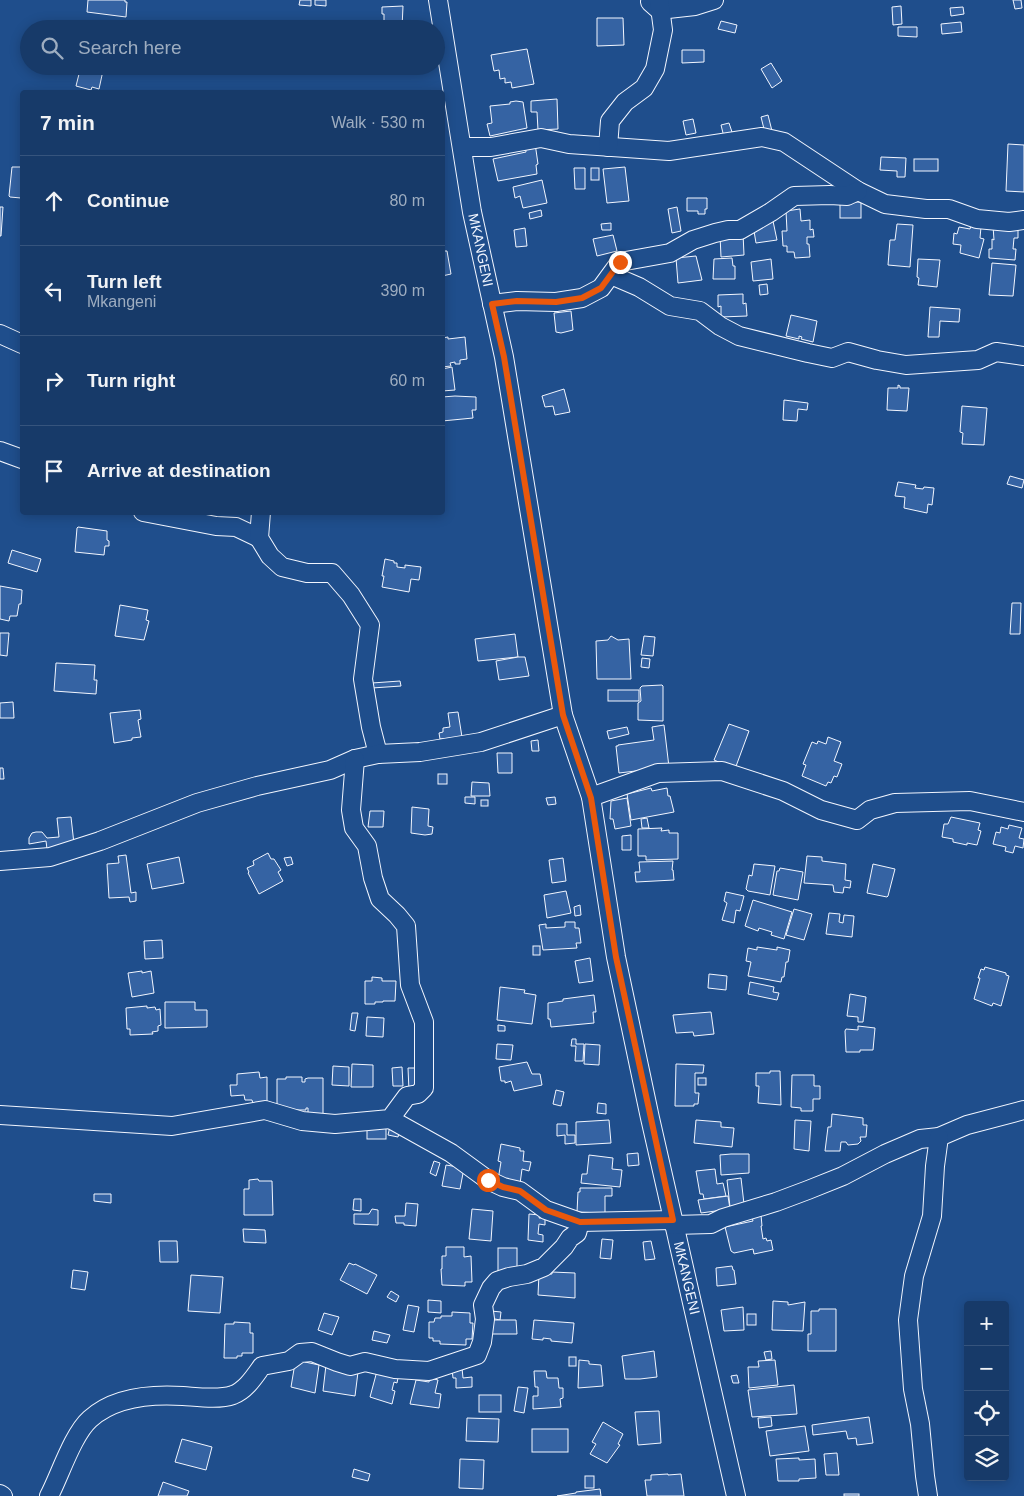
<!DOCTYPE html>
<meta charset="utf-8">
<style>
:root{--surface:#173a69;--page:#244571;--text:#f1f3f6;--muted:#9eadc0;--line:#36547d}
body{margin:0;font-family:Arial,sans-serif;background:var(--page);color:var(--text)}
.controls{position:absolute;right:15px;bottom:15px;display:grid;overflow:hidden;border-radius:5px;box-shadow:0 2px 12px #0003}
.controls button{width:45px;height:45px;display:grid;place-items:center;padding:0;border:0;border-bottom:1px solid var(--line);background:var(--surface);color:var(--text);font:25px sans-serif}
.stop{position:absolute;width:15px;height:15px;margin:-11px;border:4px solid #ea580c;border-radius:50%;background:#fff}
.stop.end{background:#ea580c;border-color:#fff;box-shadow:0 1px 5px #0008}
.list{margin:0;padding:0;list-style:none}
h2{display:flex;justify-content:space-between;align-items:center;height:65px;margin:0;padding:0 20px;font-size:21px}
h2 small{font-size:16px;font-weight:400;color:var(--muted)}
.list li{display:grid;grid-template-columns:32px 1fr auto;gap:15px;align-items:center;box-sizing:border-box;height:90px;padding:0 20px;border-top:1px solid var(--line)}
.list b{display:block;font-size:19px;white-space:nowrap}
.list p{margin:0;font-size:16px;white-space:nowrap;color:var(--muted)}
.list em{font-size:16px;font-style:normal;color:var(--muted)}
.icon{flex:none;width:28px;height:28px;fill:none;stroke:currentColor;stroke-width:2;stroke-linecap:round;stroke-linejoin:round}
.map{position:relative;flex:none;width:1024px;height:1496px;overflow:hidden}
.search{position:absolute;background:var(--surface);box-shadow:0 2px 12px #0003;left:20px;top:20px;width:425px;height:55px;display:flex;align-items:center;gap:12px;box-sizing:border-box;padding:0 18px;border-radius:28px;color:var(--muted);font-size:19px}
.panel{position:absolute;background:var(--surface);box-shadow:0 2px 12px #0003;left:20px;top:90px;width:425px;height:425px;border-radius:5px}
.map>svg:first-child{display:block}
</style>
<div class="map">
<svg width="1024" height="1496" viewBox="0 0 1024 1496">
<rect width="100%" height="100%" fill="#1f4e8c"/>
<g fill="#3563a3" stroke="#f2f6ff">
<polygon points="88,0 125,0 125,2 127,2 126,17 87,12"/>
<polygon points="300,0 311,0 311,6 299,5"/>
<polygon points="315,0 326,0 326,6 315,5"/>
<polygon points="1013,0 1021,0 1022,8 1015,9"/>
<polygon points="403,6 402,28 385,28 385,26 381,26 381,21 384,21 384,14 382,14 382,7"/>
<polygon points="901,6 902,24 893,25 892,7"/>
<polygon points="963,7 964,14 951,16 950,8"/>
<polygon points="597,18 623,18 624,45 597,46"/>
<polygon points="721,21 737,25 735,33 718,29"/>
<polygon points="961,22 962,32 942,34 941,24"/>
<polygon points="898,27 917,27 917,37 898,36"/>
<polygon points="527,49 534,84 512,88 511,82 505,83 505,78 500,79 499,70 494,71 491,55"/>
<polygon points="682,50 704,50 704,62 682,63"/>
<polygon points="771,63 782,81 772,88 761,69"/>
<polygon points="81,66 104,66 99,89 92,87 91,90 76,86"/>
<polygon points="365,66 381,66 381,68 365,69"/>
<polygon points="557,99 558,129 538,130 537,112 531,112 531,101"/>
<polygon points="516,101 523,102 527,128 490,136 487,124 492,123 490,106 510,104 510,102"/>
<polygon points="768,115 773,135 766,137 761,117"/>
<polygon points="693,119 696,133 686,135 683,121"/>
<polygon points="729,123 733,135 724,137 721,125"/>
<polygon points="535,143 538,164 536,165 537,174 498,181 493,159 526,152 525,144"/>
<polygon points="1008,144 1024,145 1024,192 1006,191"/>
<polygon points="881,157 906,158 905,177 897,177 897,171 880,170"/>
<rect x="914" y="159" width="24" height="12"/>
<polygon points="12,167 22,167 21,198 10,197 9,196"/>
<polygon points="625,167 629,201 607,203 603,169"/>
<polygon points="574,168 585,168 585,189 575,189"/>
<rect x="591" y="168" width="8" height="12"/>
<polygon points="542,180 547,203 523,208 520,196 515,198 513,187"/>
<polygon points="687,198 707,198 707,209 705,209 705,214 698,214 698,211 687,211"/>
<rect x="840" y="202" width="21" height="16"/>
<polygon points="0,207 3,207 1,236 0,236"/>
<polygon points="677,207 681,231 672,233 668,209"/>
<polygon points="800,209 801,221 810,220 810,230 813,229 814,237 807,237 807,244 809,244 810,257 795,258 794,252 787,252 787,246 783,246 782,231 787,231 786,211"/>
<polygon points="541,210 542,216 530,219 529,213"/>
<polygon points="773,221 777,240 756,243 753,225"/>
<polygon points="611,223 611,230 602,230 601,224"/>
<polygon points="897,224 913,225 910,267 888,265 890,240 895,240"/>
<polygon points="971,225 981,227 980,238 984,239 979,258 960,253 961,245 953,244 954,233 957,234 959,227 970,229"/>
<polygon points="993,226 1018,228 1018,238 1014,238 1013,249 1016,249 1015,260 989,258 989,249 992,249 992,239 994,240"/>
<polygon points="525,228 527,246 516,247 514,230"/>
<polygon points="743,233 744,255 721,257 720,235"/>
<polygon points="613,235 617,251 597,256 593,239"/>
<polygon points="442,251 447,251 451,274 442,276"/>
<polygon points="696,256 702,280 678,283 676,258"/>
<polygon points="732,258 733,266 735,266 735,279 713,279 714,259"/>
<polygon points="771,259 773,279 753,281 751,262"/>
<polygon points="918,259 940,260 937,287 918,285 919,278 917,277"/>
<polygon points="992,263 1016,265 1013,296 989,295"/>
<polygon points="767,284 768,294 760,295 759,285"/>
<polygon points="743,294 743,304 746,303 747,316 721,317 721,306 718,307 718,295"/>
<polygon points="930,307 960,309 959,322 940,321 939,337 928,337"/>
<polygon points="571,311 573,330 561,333 556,332 554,313"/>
<polygon points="791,315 817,321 813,342 801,339 802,337 799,336 799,339 786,336"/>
<polygon points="448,337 448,339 465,337 467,359 460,360 460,364 455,364 455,362 450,363 451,366 442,367 442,338"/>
<polygon points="452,367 455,390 442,391 442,369"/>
<polygon points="898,385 900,386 900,388 909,388 907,411 887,410 888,388 898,388"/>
<polygon points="564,389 570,412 555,415 553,406 545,407 542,396"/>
<polygon points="455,396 476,397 476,410 472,410 473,418 442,421 442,397"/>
<polygon points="784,400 808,403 807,410 798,409 797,421 783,420"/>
<polygon points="962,406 987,408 984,445 962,444 963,433 960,432"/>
<polygon points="1010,476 1024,480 1022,488 1007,484"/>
<polygon points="898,482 916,485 915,488 923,489 924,487 934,488 932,505 928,504 927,513 904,508 905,497 895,496"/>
<polygon points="78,527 107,531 107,540 109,541 109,546 105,546 104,555 75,552 77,528"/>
<polygon points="12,550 41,559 37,572 8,563"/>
<polygon points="385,559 394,561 394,563 397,563 397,567 405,568 405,565 421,567 419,580 411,579 409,592 382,587 384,576 382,576"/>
<polygon points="0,586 22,590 22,591 21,604 19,604 17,616 10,616 9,621 0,619"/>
<polygon points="1012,603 1021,603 1020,634 1010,634"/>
<polygon points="120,605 148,610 146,620 149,621 144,640 115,636"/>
<polygon points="0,633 9,633 7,656 0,655"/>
<polygon points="515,634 518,657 478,661 475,639"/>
<polygon points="611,636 618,640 629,639 631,679 597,679 596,641 608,640"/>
<polygon points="644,636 655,637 653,656 641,655"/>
<polygon points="518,657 525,657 529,676 499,680 496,661"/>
<polygon points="642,658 650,659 649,668 641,667"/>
<polygon points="56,663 95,665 94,680 97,680 96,694 54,691"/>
<polygon points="400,681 401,686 372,688 372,683"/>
<polygon points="662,685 663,686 663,721 638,720 638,703 641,701 640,688 642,686"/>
<rect x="608" y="690" width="31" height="11"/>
<polygon points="13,702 14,718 0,718 0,703"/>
<polygon points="140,710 141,719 138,720 141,737 132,738 132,740 114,743 110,713"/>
<polygon points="458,712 462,737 440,739 439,733 443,732 443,728 450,727 448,713"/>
<polygon points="729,724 749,731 735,769 714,760"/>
<polygon points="664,725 669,767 619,773 616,746 618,746 618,745 654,740 652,727"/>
<polygon points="627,727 629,734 609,739 607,731"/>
<polygon points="828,737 841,742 834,761 842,764 837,777 834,776 831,783 828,782 826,786 802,776 806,765 803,764 812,742 817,744 818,741 826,744"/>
<polygon points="538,740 539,751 532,751 531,741"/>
<polygon points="497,753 512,753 512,773 498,773"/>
<polygon points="0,768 3,768 4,779 0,779"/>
<rect x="438" y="774" width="9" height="10"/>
<polygon points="472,782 489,783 490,796 471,796"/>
<polygon points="651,788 652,791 667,788 668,796 670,796 674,812 631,820 627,794"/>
<polygon points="465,797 475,797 475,804 465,803"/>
<polygon points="555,797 556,804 548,805 546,798"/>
<polygon points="627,798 631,826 615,829 613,819 610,819 611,801"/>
<rect x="481" y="800" width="7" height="6"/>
<polygon points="412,807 429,809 428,826 433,827 432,834 425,835 411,833"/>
<polygon points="370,811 384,811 383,827 368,827"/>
<polygon points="71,817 74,844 47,849 46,841 29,844 29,838 32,833 36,832 42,832 47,838 59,837 57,818"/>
<polygon points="951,817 980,823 978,830 981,831 977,845 967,843 967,845 953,842 953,839 942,837 944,824 948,824"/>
<polygon points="647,818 649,828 642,828 641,819"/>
<polygon points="1009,825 1022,828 1019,838 1024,839 1023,848 1015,846 1013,853 1005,851 1006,847 993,844 996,832 1000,833 1001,827 1008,829"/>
<polygon points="662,828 661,831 669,830 669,833 678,833 678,859 646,860 646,856 638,856 638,829"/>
<polygon points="631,835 631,850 622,850 622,836"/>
<polygon points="268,853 271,859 274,859 281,870 278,872 283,881 259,894 248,873 249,872 247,868 254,865 253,861"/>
<polygon points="126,855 131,893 136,892 136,901 130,902 129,897 109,898 107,864 119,863 118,856"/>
<polygon points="807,856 822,857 822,861 846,864 845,880 851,881 850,888 844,887 843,893 834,892 833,885 804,883"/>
<polygon points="179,857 184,883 152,889 147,864"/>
<polygon points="291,857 293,864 287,866 284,858"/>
<polygon points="563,858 566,881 552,883 549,860"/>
<polygon points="673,861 672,870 673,870 674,880 636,882 635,872 640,872 639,862"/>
<polygon points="754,864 775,866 770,895 748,891 746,889 749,875 752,876"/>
<polygon points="873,864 895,869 888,896 887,897 867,893"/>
<polygon points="780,868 803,872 798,900 773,895 777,871 779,871"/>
<polygon points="566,891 571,913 547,918 544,895"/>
<polygon points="726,892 744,896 740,911 736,910 734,923 722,920 727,903 724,901"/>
<polygon points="753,900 792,912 784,939 771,935 772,932 759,928 758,931 745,926"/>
<polygon points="580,905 581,915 575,916 574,907"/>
<polygon points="794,909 812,914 804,940 786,935"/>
<polygon points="829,913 840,914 839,922 843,923 844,915 854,916 852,937 826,934"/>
<polygon points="565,922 575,922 575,928 579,928 581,943 576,943 577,948 543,950 539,925 546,924 546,928 565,927"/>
<polygon points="162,940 163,958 145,959 144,941"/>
<rect x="533" y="946" width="7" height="9"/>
<polygon points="757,947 777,950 777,947 790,950 788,962 786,962 784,977 782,977 781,982 748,976 751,962 746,961 748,948 757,950"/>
<polygon points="590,958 593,981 579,983 575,961"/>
<polygon points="985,967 1006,973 1006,975 1009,976 1001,1006 993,1003 992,1006 974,999 980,978 978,978 981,969 984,970"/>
<polygon points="142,971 142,973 151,971 154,993 132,997 128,973"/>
<polygon points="709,974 727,976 726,990 708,988"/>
<polygon points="372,977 382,978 382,981 396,981 395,1001 383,1001 383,1002 375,1002 375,1004 365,1004 365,981 372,981"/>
<polygon points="750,982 774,987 773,992 779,993 777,1000 748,994"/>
<polygon points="500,987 525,990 524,993 536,995 532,1024 497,1020"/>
<polygon points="850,994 866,997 863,1022 858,1022 858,1017 847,1016"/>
<polygon points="594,995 596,1012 593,1012 594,1023 551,1027 550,1019 548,1019 548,1003 563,1001 563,999"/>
<polygon points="165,1002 195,1002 195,1010 207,1010 207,1027 165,1028"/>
<polygon points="147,1006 147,1008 155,1007 156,1010 160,1009 161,1025 158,1026 158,1031 152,1032 153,1034 130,1035 130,1029 127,1029 126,1008"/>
<polygon points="711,1012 714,1034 694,1036 693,1032 676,1033 673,1015"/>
<polygon points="352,1013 358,1013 355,1031 350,1030"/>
<polygon points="367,1017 384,1018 383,1037 366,1036"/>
<polygon points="498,1025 505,1026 505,1031 498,1031"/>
<polygon points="858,1026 875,1028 873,1050 860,1050 860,1052 846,1052 845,1031 846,1029 858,1030"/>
<polygon points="572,1039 576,1039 576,1044 584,1044 583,1061 575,1061 576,1046 571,1046"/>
<polygon points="497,1044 513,1045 511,1060 496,1059"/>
<polygon points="585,1044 600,1045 599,1065 584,1064"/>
<polygon points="527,1062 532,1074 540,1074 542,1085 514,1091 511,1081 505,1083 505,1081 501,1081 499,1067"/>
<polygon points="352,1064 373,1065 373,1087 351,1087"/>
<polygon points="676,1064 704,1065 703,1073 695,1073 695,1093 699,1093 698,1104 694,1104 694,1106 675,1106"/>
<polygon points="333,1066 349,1067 349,1086 332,1085"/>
<polygon points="402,1067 403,1086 393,1086 392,1068"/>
<polygon points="408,1068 415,1068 417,1090 409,1091"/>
<polygon points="770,1071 780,1071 781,1105 758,1103 759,1086 756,1086 756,1073 770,1073"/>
<polygon points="259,1072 260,1078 267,1077 267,1104 253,1104 252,1100 245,1100 244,1095 231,1096 230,1085 237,1085 237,1074"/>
<polygon points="792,1075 814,1075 814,1086 820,1086 820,1099 813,1099 813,1111 801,1111 801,1108 791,1107"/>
<polygon points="286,1077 302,1077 302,1082 305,1082 305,1079 308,1078 323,1078 323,1115 308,1114 308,1108 306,1108 306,1110 287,1110 277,1108 277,1079 286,1079"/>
<rect x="698" y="1078" width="8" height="7"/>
<polygon points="556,1090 564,1092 561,1106 553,1104"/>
<polygon points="598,1103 606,1104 606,1114 597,1113"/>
<polygon points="832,1114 863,1118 863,1125 867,1125 866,1137 860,1137 861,1141 858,1144 848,1145 846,1142 841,1142 840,1151 825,1151 828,1127 831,1127"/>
<polygon points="609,1120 611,1143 576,1145 576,1122"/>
<polygon points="696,1120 721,1122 721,1127 734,1128 732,1147 694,1143"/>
<polygon points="795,1120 811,1121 809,1151 794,1149"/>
<polygon points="557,1124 567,1124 567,1135 575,1135 575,1143 565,1144 565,1135 557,1136"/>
<rect x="367" y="1126" width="19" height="13"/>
<polygon points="390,1126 400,1129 398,1137 388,1135"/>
<polygon points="501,1144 520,1148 520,1151 524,1151 523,1161 531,1162 529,1171 522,1169 520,1184 498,1180 501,1162 498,1161"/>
<polygon points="638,1153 639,1165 628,1166 627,1154"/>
<polygon points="731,1154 749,1154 749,1173 721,1175 720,1155"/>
<polygon points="589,1155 613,1158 612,1169 622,1170 620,1187 581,1183 582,1174 587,1174"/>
<polygon points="434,1161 440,1163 436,1176 430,1173"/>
<polygon points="446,1165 464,1168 460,1189 442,1186"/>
<polygon points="715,1169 717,1184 723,1183 726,1196 704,1199 703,1194 700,1194 696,1171"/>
<polygon points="741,1178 744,1204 730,1207 727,1180"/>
<polygon points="258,1179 259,1181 272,1181 273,1215 244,1215 244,1189 249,1189 249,1180"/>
<polygon points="580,1188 612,1188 612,1196 605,1196 605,1213 577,1212 578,1192 580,1192"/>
<polygon points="94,1194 111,1194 111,1203 94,1201"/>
<polygon points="728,1196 730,1209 701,1213 698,1200"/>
<polygon points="354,1199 361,1199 361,1211 353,1210"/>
<polygon points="406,1203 418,1204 416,1226 404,1225 404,1223 396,1223 395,1216 405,1216"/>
<polygon points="372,1209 378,1210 378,1225 354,1224 354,1214 369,1214"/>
<polygon points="472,1209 493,1211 491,1241 469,1239"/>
<polygon points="529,1214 540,1215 539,1218 545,1218 545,1225 539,1224 538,1234 543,1235 543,1242 528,1240"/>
<polygon points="761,1215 762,1226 761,1226 763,1239 766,1238 767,1241 771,1240 773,1250 754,1254 753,1249 734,1253 731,1251 725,1227 753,1221 752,1217"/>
<polygon points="243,1229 265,1230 266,1243 244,1242"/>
<polygon points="602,1239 613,1240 611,1259 600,1258"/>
<polygon points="159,1241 177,1241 178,1262 160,1262"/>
<polygon points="651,1241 655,1259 645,1260 643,1242"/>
<polygon points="446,1247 464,1247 464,1257 471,1256 472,1282 465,1282 465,1286 442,1285 441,1269 442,1269 442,1256 446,1256"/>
<rect x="498" y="1248" width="19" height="23"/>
<polygon points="349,1263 354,1265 355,1264 377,1275 367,1294 340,1280"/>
<polygon points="732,1266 733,1270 734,1270 736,1284 717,1286 716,1268"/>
<polygon points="73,1270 88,1272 85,1290 71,1288"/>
<polygon points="552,1272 575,1273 575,1298 538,1295 539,1274 552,1274"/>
<polygon points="191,1275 223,1277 220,1313 188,1311"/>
<polygon points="391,1291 399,1296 396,1302 387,1297"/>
<polygon points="428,1300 441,1301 441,1313 428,1312"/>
<polygon points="773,1301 788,1302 788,1305 805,1302 803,1331 772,1330"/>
<polygon points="408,1305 419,1307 414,1332 403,1330"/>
<polygon points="743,1307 744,1330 724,1331 721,1310"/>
<polygon points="819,1309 836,1309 836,1351 808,1351 808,1334 811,1334 811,1311 819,1311"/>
<polygon points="491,1311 501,1312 500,1320 490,1318"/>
<polygon points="452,1312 470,1313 470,1323 473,1323 472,1339 466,1339 466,1345 440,1344 440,1341 433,1341 433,1338 429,1338 429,1322 434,1322 435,1318 441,1318 441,1316 452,1316"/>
<polygon points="324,1313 339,1317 332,1335 318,1330"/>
<rect x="747" y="1314" width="9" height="11"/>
<polygon points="490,1320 516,1320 517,1334 490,1334"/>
<polygon points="534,1320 574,1323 572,1343 551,1341 551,1339 543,1338 543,1340 532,1339"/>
<polygon points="234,1322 250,1323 250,1333 253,1333 253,1353 242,1353 242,1356 237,1356 237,1358 224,1358 225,1324 234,1324"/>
<polygon points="374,1331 390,1335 387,1343 372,1340"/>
<polygon points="654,1351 657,1377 640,1379 625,1379 622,1356"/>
<polygon points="771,1351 772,1359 766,1360 764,1352"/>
<polygon points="296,1357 306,1359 305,1362 319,1365 315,1393 291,1387"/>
<rect x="569" y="1357" width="7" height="9"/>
<polygon points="579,1360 589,1361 589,1364 601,1365 603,1386 578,1388"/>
<polygon points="775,1360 778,1385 749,1388 748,1367 759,1367 758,1361"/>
<polygon points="326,1365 358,1372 355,1396 323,1391"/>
<polygon points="462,1368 463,1378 472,1377 472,1387 456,1388 456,1378 453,1378 452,1369"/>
<polygon points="377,1371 399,1373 397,1383 394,1382 392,1390 395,1391 392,1404 370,1397"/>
<polygon points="534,1371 546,1371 547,1378 558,1378 559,1388 563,1388 563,1398 560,1399 561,1407 533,1409 533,1396 538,1396 538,1387 535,1387"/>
<polygon points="737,1375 739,1383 733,1383 731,1376"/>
<polygon points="430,1378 438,1380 435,1393 441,1394 439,1408 410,1404 416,1380 429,1382"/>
<polygon points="794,1385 797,1414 752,1417 748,1390"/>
<polygon points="518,1387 528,1388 524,1413 514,1411"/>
<rect x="479" y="1395" width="22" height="17"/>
<polygon points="659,1411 661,1443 638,1445 635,1412"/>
<polygon points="771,1417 772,1426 759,1428 758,1418"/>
<polygon points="869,1417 873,1443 857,1445 856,1438 848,1439 846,1431 813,1435 812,1425"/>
<polygon points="467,1418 499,1419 498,1442 466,1441"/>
<polygon points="603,1422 623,1434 618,1444 620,1445 607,1463 590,1454 596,1444 592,1442"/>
<polygon points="805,1426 809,1451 770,1456 766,1431"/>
<rect x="532" y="1429" width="36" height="23"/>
<polygon points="182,1439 212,1447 206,1470 175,1462"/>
<polygon points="837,1453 839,1475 826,1475 824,1454"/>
<polygon points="799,1458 799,1460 815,1459 816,1478 799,1479 799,1481 778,1481 776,1459"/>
<polygon points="460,1459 484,1460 483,1489 459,1488"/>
<polygon points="354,1469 370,1474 368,1481 352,1477"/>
<polygon points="668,1474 668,1475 681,1474 684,1496 647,1496 645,1480 651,1480 651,1475"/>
<rect x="585" y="1476" width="9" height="12"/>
<polygon points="163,1482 189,1491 187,1496 158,1496"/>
<polygon points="600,1489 601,1496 557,1496 576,1493 576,1492"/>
<rect x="844" y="1494" width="15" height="2"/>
</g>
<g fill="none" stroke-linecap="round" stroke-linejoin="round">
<defs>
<g id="minor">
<polyline points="438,0 472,212 504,357 563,715 591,797 616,957 650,1118 736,1496"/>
<polyline points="650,2 659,10 695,6 714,0"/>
<polyline points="462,147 491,147 541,138 569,144 669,151 762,137 784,142 858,191 885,204 926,209 949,209 977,219 1009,222 1024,220"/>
<polyline points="608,147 610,121 625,102 644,88 655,69 663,30 659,0"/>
<polyline points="611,275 639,287 670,306 700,311 720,326 739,336 808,353 832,358 848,352 877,360 906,365 978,360 996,352 1024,356"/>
<polyline points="492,304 517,301 556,302 582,298 601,288 620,262 670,253 693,240 715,233 728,230 740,230 771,212 794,196 830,195 847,196 858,191"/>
<polyline points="0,334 22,344"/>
<polyline points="0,451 22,459"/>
<polyline points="143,512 216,526 236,527 259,538"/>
<polyline points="261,512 259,538 270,556 282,567 307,573 332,573 351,595 370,625 363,679 371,727 378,754"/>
<polyline points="591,797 658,773 722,771 783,791 821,810 857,820 870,810 895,803 970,801 1024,812"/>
<polyline points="0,861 50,857 100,841 197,803 257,786 330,770 355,759 378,754 420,752 481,742 563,715"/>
<polyline points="0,1115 172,1126 265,1110 302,1121 335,1124 390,1119 407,1096 418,1094 424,1088 424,1022 410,985 406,926 397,915 380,899 373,878 367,846 354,828 351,810 355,759"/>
<polyline points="390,1119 451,1153 488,1180 503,1187 520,1191 546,1210 580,1222 673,1220"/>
<polyline points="674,1225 711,1224 723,1218 776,1202 808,1190 843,1176 885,1154 920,1139 939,1137 967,1125 1024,1110"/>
<polyline points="0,1494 3,1496"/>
<path d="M49 1496C60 1475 73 1434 90 1419 114 1397 152 1394 183 1396 198 1397 219 1400 233 1395 246 1390 254 1377 262 1366L289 1361 300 1353 312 1352 337 1362 350 1366 365 1362 395 1369 429 1371 477 1355 482 1342 485 1319 483 1305 491 1288 497 1281 509 1277 527 1274 544 1267 564 1247 570 1238 577 1233 580 1222"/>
<polyline points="928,1496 925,1476 920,1424 913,1389 908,1320 914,1276 932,1216 935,1166 939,1137"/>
</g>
</defs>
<use href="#minor" stroke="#f2f6ff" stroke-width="20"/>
<use href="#minor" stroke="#1f4e8c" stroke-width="18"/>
</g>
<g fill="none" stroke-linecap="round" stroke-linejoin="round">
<polyline stroke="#ea580c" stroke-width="6" points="488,1180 503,1187 520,1191 546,1210 580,1222 673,1220 616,957 591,798 563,715 504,357 492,304 517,301 556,302 582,298 601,288 620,262"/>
</g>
<g text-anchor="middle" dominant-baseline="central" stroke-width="4" stroke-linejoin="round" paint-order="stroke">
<g font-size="14" fill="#f2f6ff" stroke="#1f4e8c">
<text transform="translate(481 250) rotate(78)">MKANGENI</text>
<text transform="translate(687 1278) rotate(77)">MKANGENI</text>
</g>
</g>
</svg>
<div class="controls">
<button>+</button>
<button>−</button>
<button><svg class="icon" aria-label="locate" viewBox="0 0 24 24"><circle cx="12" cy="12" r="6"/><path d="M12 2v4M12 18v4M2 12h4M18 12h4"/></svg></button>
<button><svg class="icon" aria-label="layers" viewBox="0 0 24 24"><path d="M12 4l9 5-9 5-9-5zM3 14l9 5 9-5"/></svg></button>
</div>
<div class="stop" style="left:488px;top:1180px"></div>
<div class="stop end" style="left:620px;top:262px"></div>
<div class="search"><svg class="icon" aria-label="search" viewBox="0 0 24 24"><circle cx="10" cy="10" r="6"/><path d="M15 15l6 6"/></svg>Search here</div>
<section class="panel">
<h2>7 min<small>Walk · 530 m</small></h2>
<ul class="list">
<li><svg class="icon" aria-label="ahead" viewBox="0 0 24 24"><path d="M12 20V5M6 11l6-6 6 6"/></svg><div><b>Continue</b></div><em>80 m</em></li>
<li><svg class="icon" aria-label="left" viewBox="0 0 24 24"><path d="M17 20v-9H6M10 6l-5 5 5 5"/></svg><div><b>Turn left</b><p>Mkangeni</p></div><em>390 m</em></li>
<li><svg class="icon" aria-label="right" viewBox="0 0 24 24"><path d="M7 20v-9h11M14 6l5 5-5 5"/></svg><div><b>Turn right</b></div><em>60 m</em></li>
<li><svg class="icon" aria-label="arrive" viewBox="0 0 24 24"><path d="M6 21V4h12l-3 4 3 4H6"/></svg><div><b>Arrive at destination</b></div></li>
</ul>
</section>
</div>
